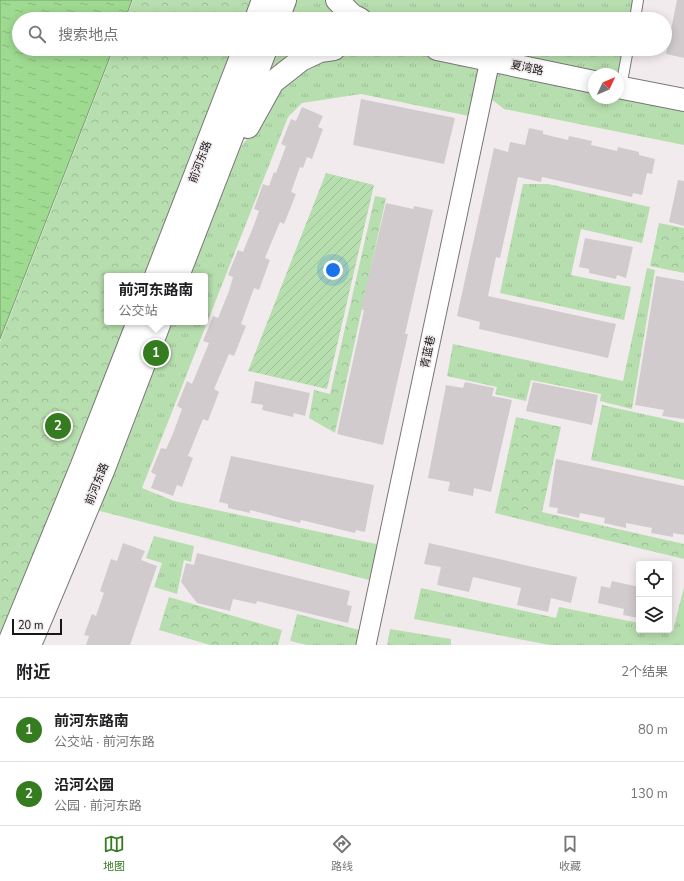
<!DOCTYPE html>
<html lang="zh">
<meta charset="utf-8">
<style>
:root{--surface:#fff;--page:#f2f2f2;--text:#202124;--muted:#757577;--line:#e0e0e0;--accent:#357c21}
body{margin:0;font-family:"Nunito Sans","Noto Sans SC",sans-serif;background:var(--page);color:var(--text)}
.controls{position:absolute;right:12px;bottom:12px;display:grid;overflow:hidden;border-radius:4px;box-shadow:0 2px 10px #0003}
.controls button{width:36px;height:36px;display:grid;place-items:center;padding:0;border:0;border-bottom:1px solid var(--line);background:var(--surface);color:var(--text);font:20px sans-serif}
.compass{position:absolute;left:588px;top:68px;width:36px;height:36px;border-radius:50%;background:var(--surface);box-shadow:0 2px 10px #0003;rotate:46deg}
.scale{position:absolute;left:12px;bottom:10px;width:50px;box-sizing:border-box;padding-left:4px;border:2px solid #181617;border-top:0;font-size:11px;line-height:14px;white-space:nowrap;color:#181617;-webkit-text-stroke:3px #f2ebee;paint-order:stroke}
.you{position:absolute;left:333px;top:270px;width:14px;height:14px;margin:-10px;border:3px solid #fff;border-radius:50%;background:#1a73e8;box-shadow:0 0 0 6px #1a73e833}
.badge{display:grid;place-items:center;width:26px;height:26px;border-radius:50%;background:var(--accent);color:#fff;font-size:13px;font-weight:700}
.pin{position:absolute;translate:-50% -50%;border:2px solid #fff;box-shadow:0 1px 4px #0006}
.popup{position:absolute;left:104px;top:273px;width:104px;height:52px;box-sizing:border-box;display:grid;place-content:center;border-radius:4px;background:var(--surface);filter:drop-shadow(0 1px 3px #0005);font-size:13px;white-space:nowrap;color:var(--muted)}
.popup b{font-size:15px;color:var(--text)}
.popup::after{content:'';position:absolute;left:50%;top:100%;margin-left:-8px;border:8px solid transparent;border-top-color:var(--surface)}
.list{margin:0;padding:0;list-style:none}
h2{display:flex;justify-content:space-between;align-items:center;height:52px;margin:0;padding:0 16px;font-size:17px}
h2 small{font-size:13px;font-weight:400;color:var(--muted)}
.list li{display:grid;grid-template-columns:26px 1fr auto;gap:12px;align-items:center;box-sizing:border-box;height:64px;padding:0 16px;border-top:1px solid var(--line)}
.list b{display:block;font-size:15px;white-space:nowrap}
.list p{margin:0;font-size:13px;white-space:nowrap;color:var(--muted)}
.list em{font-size:13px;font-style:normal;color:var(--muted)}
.icon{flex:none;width:22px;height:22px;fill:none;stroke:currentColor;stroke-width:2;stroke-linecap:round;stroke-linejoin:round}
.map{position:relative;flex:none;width:684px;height:645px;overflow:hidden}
.search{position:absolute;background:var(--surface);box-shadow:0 2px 10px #0003;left:12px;right:12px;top:12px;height:44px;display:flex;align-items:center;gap:10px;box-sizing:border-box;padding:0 14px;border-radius:22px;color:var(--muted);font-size:15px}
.sheet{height:180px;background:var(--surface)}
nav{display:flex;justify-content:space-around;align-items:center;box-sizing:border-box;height:56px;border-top:1px solid var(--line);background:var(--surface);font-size:11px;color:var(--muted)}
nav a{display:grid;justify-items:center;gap:2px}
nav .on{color:var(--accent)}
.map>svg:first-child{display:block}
</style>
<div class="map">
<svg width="684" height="645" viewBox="0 0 684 645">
<defs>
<pattern id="grass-tufts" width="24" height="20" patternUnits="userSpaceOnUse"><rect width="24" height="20" fill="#b7deae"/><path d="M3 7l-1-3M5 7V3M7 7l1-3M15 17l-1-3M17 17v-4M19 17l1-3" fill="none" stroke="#9dbe95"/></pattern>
<pattern id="forest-crowns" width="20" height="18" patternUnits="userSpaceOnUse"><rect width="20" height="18" fill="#b7deae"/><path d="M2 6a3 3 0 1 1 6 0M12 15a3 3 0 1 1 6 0" fill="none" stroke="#9dbe95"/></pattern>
<pattern id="garden-furrows" width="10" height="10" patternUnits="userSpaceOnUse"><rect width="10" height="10" fill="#b7deae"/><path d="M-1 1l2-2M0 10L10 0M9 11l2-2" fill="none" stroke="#9dbe95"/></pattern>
<pattern id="water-ripples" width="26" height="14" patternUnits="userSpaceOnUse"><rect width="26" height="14" fill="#9fda91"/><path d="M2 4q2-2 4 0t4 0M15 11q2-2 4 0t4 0" fill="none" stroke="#88ba7c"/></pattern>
</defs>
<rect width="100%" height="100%" fill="#f2ebee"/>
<g fill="url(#grass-tufts)">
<polygon points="287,0 334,0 353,19 280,19"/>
<polygon points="340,0 637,0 633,19 364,19"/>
<polygon points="269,49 321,49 258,77"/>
<polygon points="414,49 485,63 474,117 361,94 302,103 288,117 142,488 174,501 381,545 373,581 92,509 166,322 205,322 205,276 184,276 228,165 251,133 277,84 323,56 357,50"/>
<polygon points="445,49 627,49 618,86 618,74 594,74"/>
<polygon points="498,67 594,87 594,98 618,98 684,106 684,145 504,109 491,99"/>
<polygon points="523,184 548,184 650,207 642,243 581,229 571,275 631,287 624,320 500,293"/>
<polygon points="647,268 655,270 632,409 600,401 601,394 531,380 526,401 495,394 497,387 447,376 453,344 623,381"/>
<polygon points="602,405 684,423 684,480 591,460"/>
<polygon points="154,536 194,546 191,562 184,560 177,594 154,587 162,563 146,558"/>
<polygon points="684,587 684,645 550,645 414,619 421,588 556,618 559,607 639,623 639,630 673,631"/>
<polygon points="297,614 363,631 359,645 307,645 290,641"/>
<polygon points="390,629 451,639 451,645 387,645"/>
</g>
<g fill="url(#forest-crowns)">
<polygon points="133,0 279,0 272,19 126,19"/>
<polygon points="114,49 261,49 175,276 107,276 107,322 157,322 0,645 0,342"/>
<polygon points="375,196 386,198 335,433 309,418 314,390 330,394"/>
<polygon points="659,223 684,228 684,273 650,266"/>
<polygon points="516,417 561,427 542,512 684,544 684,559 495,513"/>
<polygon points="169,597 282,630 278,645 210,645 159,630"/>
</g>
<polygon fill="url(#garden-furrows)" points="326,173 374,185 327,389 248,371"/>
<polygon fill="url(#water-ripples)" stroke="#769f6c" points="0,0 132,0 125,19 19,19 19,49 113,49 0,339"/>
<g fill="#d2cbce">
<polygon points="677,0 684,0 684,58 666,54"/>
<polygon points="361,99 455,118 444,164 353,145"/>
<polygon points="302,107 323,116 318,127 323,129 312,159 307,157 303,168 300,167 291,192 296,194 284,224 280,222 265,258 270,260 259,290 254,288 241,324 246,326 234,356 229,354 214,389 219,392 208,421 203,419 188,456 193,458 182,487 177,485 173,496 151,488 156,475 151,472 161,448 166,449 172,436 182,409 177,406 187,381 192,384 209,343 203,341 213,316 218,318 229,291 233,277 228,275 238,250 243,252 254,225 259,211 254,209 263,184 269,186 274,172 276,173 286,146 281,144 291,119 296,121"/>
<polygon points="529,128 543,131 543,134 568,140 569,136 592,141 591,145 617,151 618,147 639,152 639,155 655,159 652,174 647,173 642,195 633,193 632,197 542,177 541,182 518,177 500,258 496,257 488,296 616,324 608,358 479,329 480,322 457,316 494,148 508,152 510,142 525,145"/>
<polygon points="678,180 684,181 684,226 669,222"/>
<polygon points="386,203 413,209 414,206 433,210 405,334 408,334 383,445 337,434 364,310 361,309"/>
<polygon points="585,238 633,247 626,278 617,275 616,279 589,273 589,269 579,267"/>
<polygon points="656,276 684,281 684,419 662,416 664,410 635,405"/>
<polygon points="255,381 310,393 305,416 294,413 293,417 262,410 263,405 251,403"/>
<polygon points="465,382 494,388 492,396 512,400 491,492 474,488 473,496 448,491 450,482 428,478 446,385 463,388"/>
<polygon points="533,382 598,395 592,425 526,411"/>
<polygon points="231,456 374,485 365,532 356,530 355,533 301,520 300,523 250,510 250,513 228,508 228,504 219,502"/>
<polygon points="556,459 684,486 684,535 673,533 673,537 651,533 652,528 626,523 626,528 604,523 605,518 580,513 579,518 557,513 558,508 549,507"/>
<polygon points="123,543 145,551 141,560 157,566 130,645 86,645 89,636 84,635 92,614 96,616 104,593 100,591 111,559 117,561"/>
<polygon points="429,543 577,577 571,603 551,598 548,612 517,605 521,588 473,577 469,592 437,585 441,567 424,564"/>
<polygon points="197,553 350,591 347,605 352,606 348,623 257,601 256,604 233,599 230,611 197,603 181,582 186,563 194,565"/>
<polygon points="612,581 639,587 639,618 623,615 624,609 598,603 601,586 610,588"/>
</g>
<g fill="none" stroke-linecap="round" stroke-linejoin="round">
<defs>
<g id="lane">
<polyline points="635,19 638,0"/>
<polyline points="621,87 628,49"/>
</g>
<polyline id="street" points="366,645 490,60"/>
<g id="secondary">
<polyline points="337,0 352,15 360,19"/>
<polyline points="256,19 263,0"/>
<polyline points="278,19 285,0"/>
<polyline points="437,49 594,82"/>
<polyline points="618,87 684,100"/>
<polyline points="248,127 273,82 301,60 320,51 334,49"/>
<polyline points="156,276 244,49"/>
<polyline points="178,276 266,49"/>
<polyline points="8,645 82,465 138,322"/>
<polyline points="30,645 103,471 160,322"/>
</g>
</defs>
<use href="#lane" stroke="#7b7577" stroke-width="12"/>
<use href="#street" stroke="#7b7577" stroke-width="21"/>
<use href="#secondary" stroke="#7b7577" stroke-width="24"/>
<use href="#lane" stroke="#fff" stroke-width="10"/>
<use href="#street" stroke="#fff" stroke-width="19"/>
<use href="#secondary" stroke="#fff" stroke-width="22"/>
</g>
<g text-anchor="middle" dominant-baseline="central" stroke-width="3" stroke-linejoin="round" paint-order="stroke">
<g font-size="11" fill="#181617" stroke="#f2ebee">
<text transform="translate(527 68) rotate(12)">夏湾路</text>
<text transform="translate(200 162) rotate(-69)">前河东路</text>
<text transform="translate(428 352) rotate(-78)">青蓝巷</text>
<text transform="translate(97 484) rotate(-68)">前河东路</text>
</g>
</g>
</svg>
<div class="controls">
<button><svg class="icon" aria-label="locate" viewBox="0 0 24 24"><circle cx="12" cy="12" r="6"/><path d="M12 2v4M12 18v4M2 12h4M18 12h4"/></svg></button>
<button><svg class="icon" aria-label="layers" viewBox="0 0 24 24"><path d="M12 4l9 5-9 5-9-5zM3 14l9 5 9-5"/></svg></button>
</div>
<svg class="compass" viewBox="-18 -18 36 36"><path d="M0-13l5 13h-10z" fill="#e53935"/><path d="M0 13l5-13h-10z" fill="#757577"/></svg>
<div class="scale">20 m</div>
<div class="you"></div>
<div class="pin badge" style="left:156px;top:353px">1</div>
<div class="popup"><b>前河东路南</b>公交站</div>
<div class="pin badge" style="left:58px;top:426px">2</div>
<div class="search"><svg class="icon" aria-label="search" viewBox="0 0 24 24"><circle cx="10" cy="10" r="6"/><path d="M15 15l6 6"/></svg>搜索地点</div>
</div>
<section class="sheet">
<h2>附近<small>2个结果</small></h2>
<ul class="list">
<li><span class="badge">1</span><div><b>前河东路南</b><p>公交站 · 前河东路</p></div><em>80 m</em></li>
<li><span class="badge">2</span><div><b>沿河公园</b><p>公园 · 前河东路</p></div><em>130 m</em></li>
</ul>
</section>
<nav>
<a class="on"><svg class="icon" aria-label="map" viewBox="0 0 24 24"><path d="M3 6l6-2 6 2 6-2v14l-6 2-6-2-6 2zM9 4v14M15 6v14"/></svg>地图</a>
<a><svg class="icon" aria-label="directions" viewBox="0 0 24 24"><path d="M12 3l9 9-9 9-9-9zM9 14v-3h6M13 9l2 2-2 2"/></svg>路线</a>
<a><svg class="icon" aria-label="saved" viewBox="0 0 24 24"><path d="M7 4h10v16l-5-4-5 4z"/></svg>收藏</a>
</nav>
